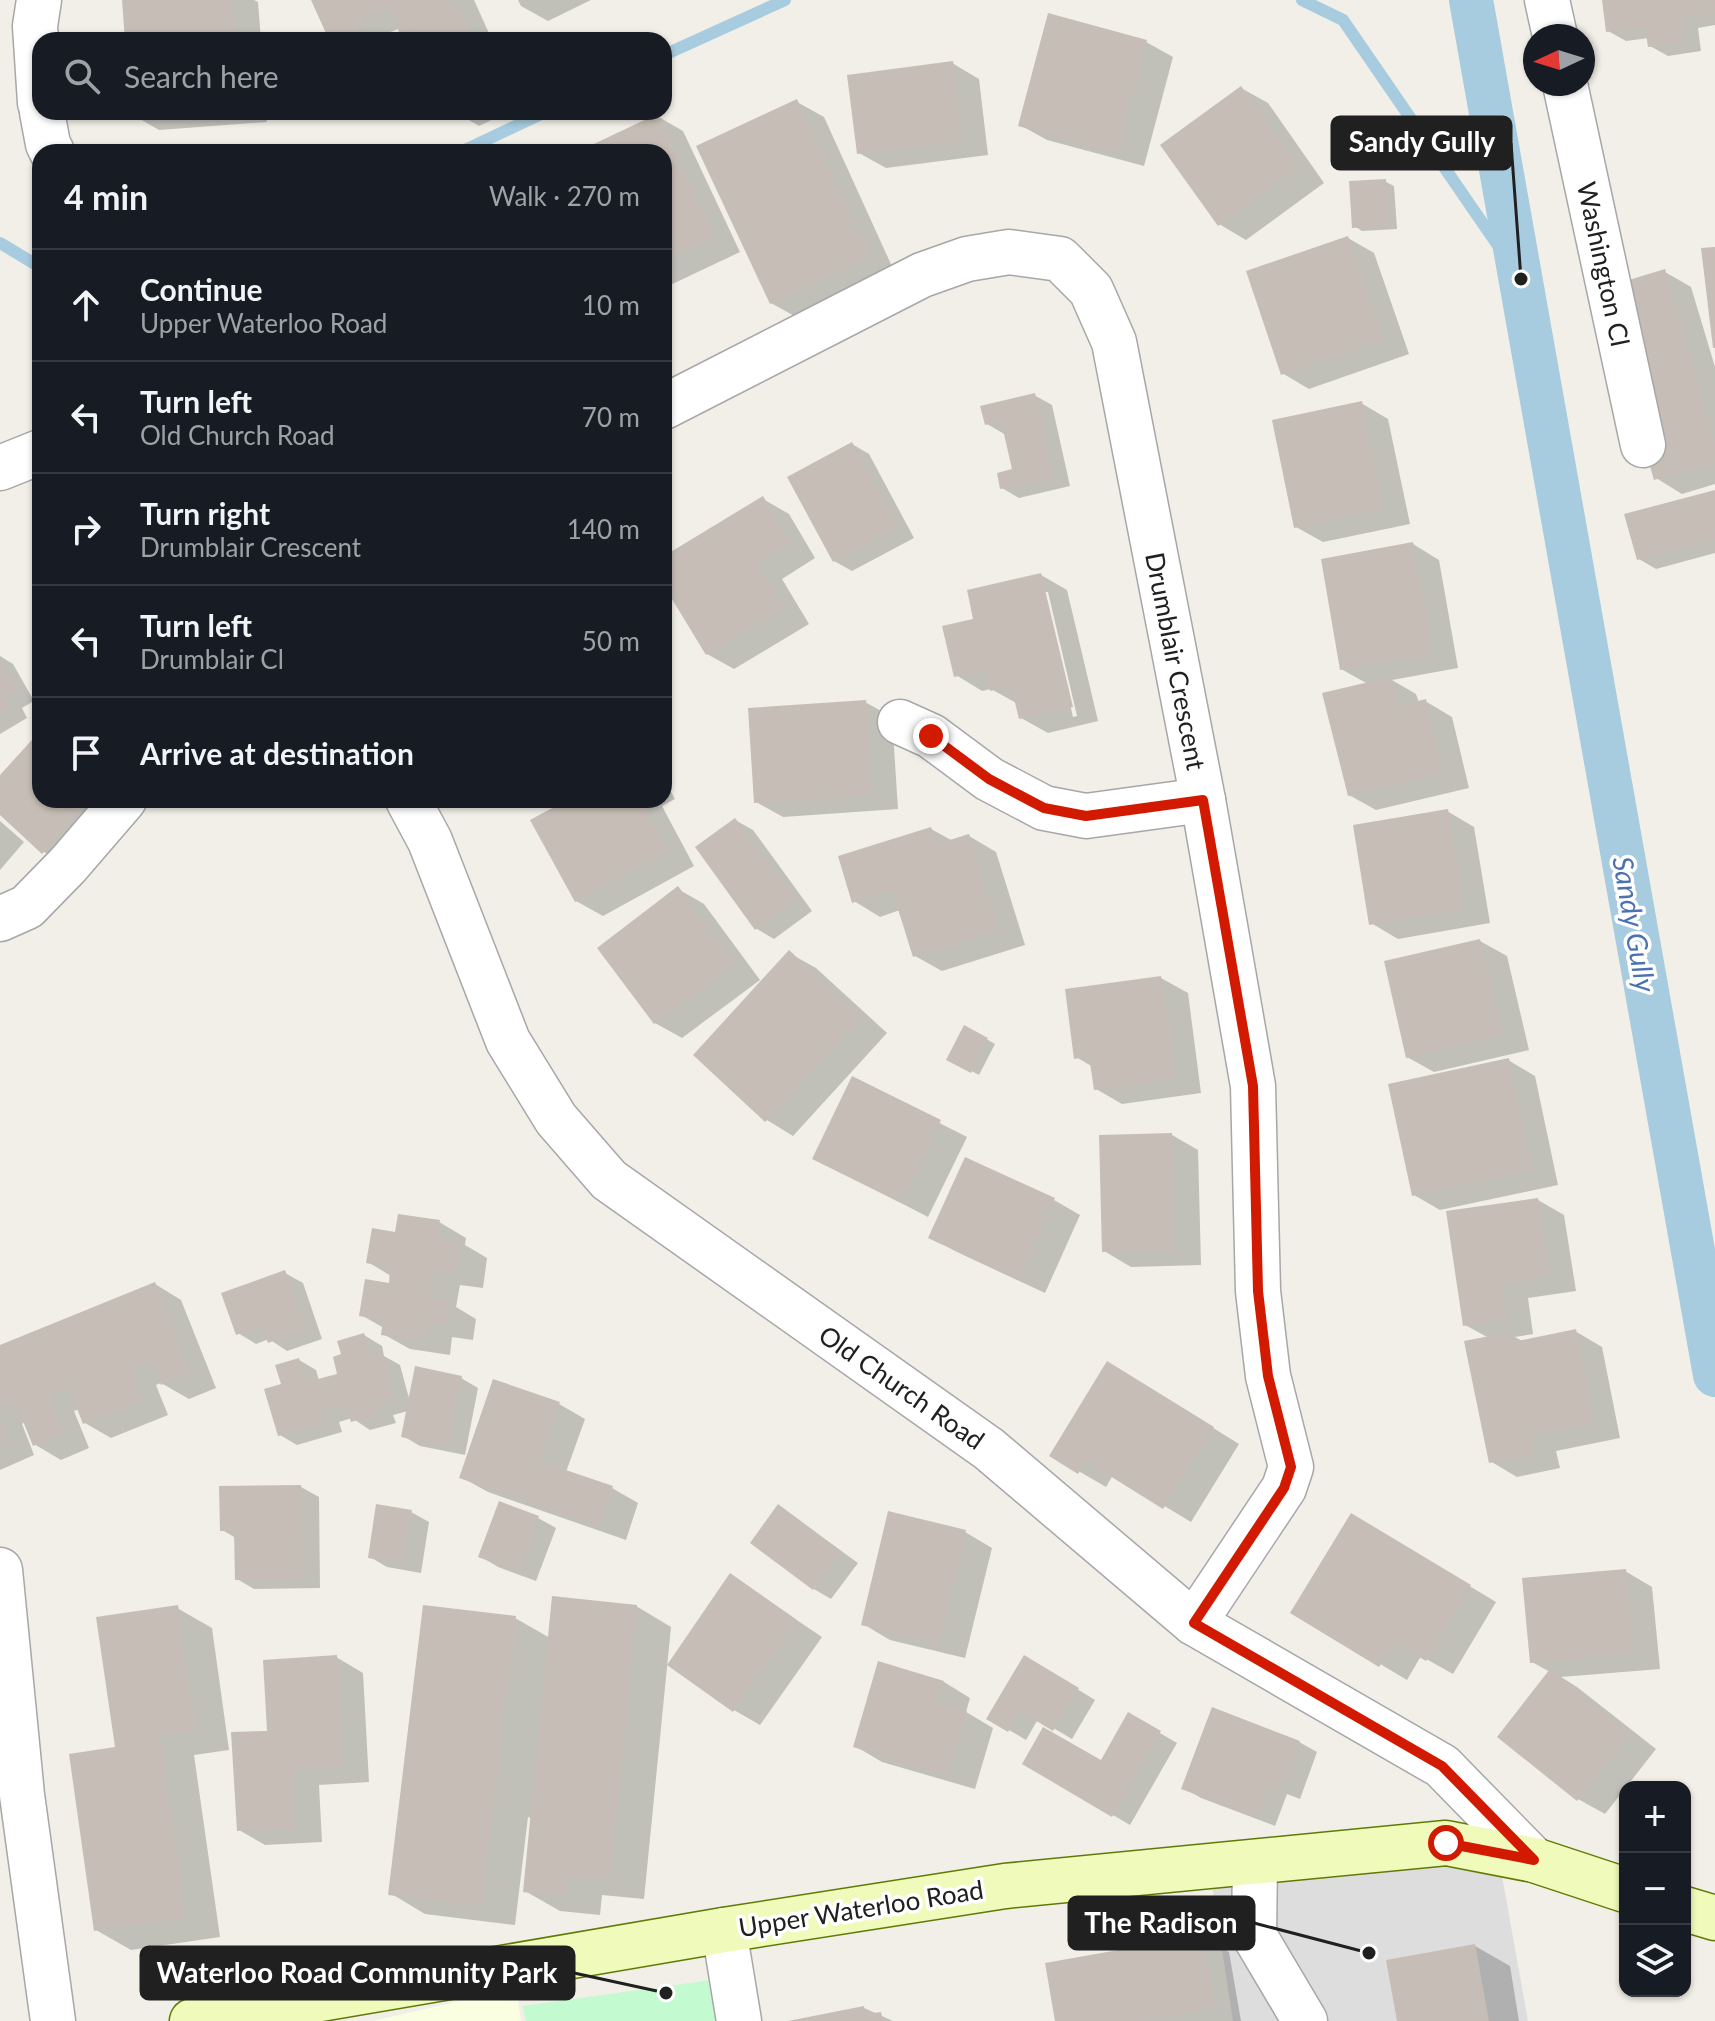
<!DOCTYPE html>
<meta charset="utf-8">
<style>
:root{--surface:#171b24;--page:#20242c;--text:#f1f3f6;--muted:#9ea1a6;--line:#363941}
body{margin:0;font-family:Lato,sans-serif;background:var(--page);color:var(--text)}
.controls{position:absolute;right:24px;bottom:24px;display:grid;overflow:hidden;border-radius:16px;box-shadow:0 2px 6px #0004}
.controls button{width:72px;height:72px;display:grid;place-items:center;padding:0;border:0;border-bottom:2px solid var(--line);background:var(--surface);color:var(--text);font:40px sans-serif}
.compass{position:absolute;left:1523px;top:24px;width:72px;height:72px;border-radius:50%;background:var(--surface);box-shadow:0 2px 6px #0004;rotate:266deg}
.stop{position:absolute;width:24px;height:24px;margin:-18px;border:6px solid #d11a00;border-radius:50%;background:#fff}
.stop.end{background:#d11a00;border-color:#fff;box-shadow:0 2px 8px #0008}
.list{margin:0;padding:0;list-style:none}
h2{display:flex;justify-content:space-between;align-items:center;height:104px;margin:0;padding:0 32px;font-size:34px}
h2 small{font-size:26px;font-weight:400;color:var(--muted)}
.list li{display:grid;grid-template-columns:52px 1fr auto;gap:24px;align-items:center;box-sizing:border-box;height:112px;padding:0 32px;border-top:2px solid var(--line)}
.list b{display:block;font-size:30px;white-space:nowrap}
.list p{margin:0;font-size:26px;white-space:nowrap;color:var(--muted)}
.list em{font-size:26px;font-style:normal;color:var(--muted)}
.icon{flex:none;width:44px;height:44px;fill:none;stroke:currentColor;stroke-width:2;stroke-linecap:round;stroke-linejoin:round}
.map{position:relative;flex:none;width:1715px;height:2021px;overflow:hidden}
.search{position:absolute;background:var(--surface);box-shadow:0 2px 6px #0004;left:32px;top:32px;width:640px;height:88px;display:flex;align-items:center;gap:20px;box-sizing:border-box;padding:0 28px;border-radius:24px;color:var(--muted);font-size:30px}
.panel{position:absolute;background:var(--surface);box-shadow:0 2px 6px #0004;left:32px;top:144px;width:640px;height:664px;border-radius:24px}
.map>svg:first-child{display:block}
</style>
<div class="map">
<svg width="1715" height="2021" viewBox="0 0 1715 2021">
<rect width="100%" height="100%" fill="#f1efe7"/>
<polygon fill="#dedddd" points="1399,1852 1502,1876 1528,2021 1233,2021 1212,1885"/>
<polygon fill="#fbffe2" points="516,1988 521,2021 373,2021"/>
<polygon fill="#c4facf" points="712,1980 719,2021 526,2021 522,2006"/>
<g fill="#0003" fill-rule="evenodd">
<polygon points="124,0 254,0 258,2 261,40 127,40"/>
<polygon points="313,0 474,0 492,40 414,40 402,33 400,28 386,34 388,40 331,40"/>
<polygon points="518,0 591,0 548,21 521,6"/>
<polygon points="1604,0 1715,0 1715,25 1698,28 1701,51 1668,56 1650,46 1649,38 1626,41 1608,31"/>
<polygon points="1146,42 1173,57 1144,166 1047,140 1020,125"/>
<polygon points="952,63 979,79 988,155 886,168 859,153"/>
<polygon points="1241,88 1268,103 1324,183 1246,240 1219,224"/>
<polygon points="797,102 824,117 895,273 798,318 771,303"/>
<polygon points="133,112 266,112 267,122 159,130 133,115"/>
<polygon points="455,112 508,112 479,126"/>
<polygon points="657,116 683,131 740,252 664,288 664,152 582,152"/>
<polygon points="1386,182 1394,186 1397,229 1362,231 1354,226"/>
<polygon points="1348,238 1374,253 1409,354 1309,389 1282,373"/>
<polygon points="1665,272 1691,287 1715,367 1715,484 1682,494 1656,478"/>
<polygon points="1034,395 1052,405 1070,486 1019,498 1002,488 1014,470 1006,435 987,424"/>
<polygon points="1361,403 1388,419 1410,524 1323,542 1296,527"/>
<polygon points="852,444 869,454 914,538 852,571 834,561"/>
<polygon points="1715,492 1715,553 1656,569 1639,559"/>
<polygon points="763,499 789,514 815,558 782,579 809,624 734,669 707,654 664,582 664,558"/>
<polygon points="1413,544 1439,560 1458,668 1392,680 1416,694 1419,703 1425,701 1452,717 1469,788 1376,810 1349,795 1368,684 1341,669"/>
<path d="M1041 575 1067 590 1098 721 1048 733 1021 718 1018 704 991 689 982 691 956 675 975 620ZM1044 592H1048L1077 716 1073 717Z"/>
<polygon points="0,656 13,664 34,701 22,708 27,718 0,734"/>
<polygon points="865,702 892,717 898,809 783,817 756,802"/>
<polygon points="40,734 40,800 131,800 70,867 44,852 0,812 0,778"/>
<polygon points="664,779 675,799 662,806 694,866 603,916 576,901 571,800 664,800"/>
<polygon points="1447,811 1474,827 1490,923 1398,939 1371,923"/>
<polygon points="735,820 753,830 812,911 774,939 757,929 698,848"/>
<polygon points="0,821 24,842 0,870"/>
<polygon points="931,829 953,841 969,836 996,852 1025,945 942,971 915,956 900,910 880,917 854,901"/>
<polygon points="678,889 704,904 760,980 682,1038 655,1023"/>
<polygon points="1480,941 1507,956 1529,1050 1434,1072 1407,1057"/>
<polygon points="789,953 816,968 887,1033 793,1136 767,1120 696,1055"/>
<polygon points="1161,978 1188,993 1201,1093 1122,1104 1096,1089 1093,1067 1076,1057"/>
<polygon points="965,1027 995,1044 979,1075 949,1059"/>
<polygon points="1508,1060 1535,1076 1558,1185 1440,1210 1414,1195"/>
<polygon points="853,1079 967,1137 928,1217 814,1158"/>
<polygon points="1172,1135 1198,1150 1201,1265 1131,1267 1104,1251"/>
<polygon points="1054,1200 1080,1215 1045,1293 957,1252 931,1237"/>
<polygon points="1538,1200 1564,1215 1576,1291 1528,1298 1533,1334 1515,1337 1524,1342 1575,1331 1602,1347 1620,1438 1556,1451 1560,1468 1517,1477 1490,1461 1489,1338 1465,1325"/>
<polygon points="439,1222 466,1238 465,1245 487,1258 483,1288 460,1285 456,1307 476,1319 473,1340 452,1337 450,1355 410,1349 383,1334 384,1328 361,1315 390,1285 391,1276 368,1262 397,1234"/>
<polygon points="285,1273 303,1283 322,1339 287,1351 269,1339 256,1344 238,1333"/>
<polygon points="155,1284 181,1300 216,1388 189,1399 161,1383 156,1385 168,1415 111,1438 85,1423 79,1409 74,1411 89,1448 61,1460 34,1444 25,1422 22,1424 34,1455 0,1470 0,1347"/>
<polygon points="364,1335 382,1346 384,1356 400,1365 410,1402 461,1378 478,1388 465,1455 420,1446 403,1436 408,1411 393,1415 396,1423 370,1430 352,1418 339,1422 342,1432 297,1445 280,1435 283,1386 299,1360 316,1370 319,1381 340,1376 343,1355"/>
<polygon points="1134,1379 1239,1444 1191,1522 1113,1475 1106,1487 1051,1455"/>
<polygon points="559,1404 585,1419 566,1472 612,1488 638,1503 626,1540 488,1492 461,1477"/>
<polygon points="301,1487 319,1497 320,1588 254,1589 237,1579 236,1538 222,1530"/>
<polygon points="500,1503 538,1518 556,1528 536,1581 498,1567 480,1556"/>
<polygon points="779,1506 858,1563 831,1599 814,1589"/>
<polygon points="411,1512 429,1522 421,1573 387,1567 370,1557"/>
<polygon points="1378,1531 1496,1602 1453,1674 1421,1656 1407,1680 1293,1612"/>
<polygon points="965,1532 992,1548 965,1658 890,1640 863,1624"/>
<polygon points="1625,1571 1652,1587 1660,1669 1561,1677 1577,1687 1656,1749 1605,1814 1578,1799 1550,1672 1532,1662"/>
<polygon points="731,1576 822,1637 760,1725 734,1710"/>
<polygon points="636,1606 671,1627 644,1899 602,1895 600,1915 560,1911 525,1891 532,1818 528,1817 515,1925 425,1914 390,1893 515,1618 550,1638"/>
<polygon points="177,1608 212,1628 229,1750 194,1755 220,1937 131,1950 96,1930 117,1749"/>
<polygon points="336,1657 363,1673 369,1782 319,1785 322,1842 265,1845 239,1830 269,1732"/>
<polygon points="879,1664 944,1682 970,1698 966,1712 993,1728 975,1789 882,1762 855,1746"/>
<polygon points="1043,1668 1095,1700 1072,1739 1038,1719 1026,1740 989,1718"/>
<polygon points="1129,1715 1177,1743 1130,1825 1024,1763 1102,1763"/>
<polygon points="1299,1742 1317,1752 1300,1799 1287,1794 1275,1826 1201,1798 1184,1788"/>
<polygon points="1202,1937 1229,1952 1241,2021 1057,2021"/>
<polygon points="1475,1946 1510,1966 1519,2021 1399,2021"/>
<polygon points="864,2008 893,2021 794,2021"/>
</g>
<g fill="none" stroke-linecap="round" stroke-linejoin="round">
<g stroke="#a7cbdf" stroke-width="12">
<polyline points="1302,0 1343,20 1521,279"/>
<polyline points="664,55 785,0"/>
<polyline points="461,152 545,112"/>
<polyline points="0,243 40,267"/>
</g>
<polyline stroke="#a7cbdf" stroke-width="44" points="1471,0 1715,1375"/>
</g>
<g fill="#c6beb6">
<polygon points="122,0 233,0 236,40 125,40"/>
<polygon points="311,0 455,0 473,40 418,40 413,29 400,34 388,7 360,19 370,40 329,40"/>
<polygon points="1602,0 1715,0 1715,13 1681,18 1685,42 1648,47 1645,27 1606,32"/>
<polygon points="1048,13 1147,40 1117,153 1018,126"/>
<polygon points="953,61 962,141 857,154 847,75"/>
<polygon points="1241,86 1299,167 1218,226 1160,145"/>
<polygon points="797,99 870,257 770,304 696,146"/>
<polygon points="657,114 715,236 664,261 664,152 577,152"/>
<polygon points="1386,179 1389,226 1352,228 1349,181"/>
<polygon points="1348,236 1383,340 1281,375 1246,271"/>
<polygon points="1715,247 1715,348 1713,348 1701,248"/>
<polygon points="1665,269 1715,441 1715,462 1654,480 1599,289"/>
<polygon points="1035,393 1054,477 1000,489 997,473 1012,469 1001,421 985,425 980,406"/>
<polygon points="1362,401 1384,509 1294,528 1272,420"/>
<polygon points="852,442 898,527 833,562 787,477"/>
<polygon points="1715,490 1715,539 1637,560 1624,514"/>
<polygon points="763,496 790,543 757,563 784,608 706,655 664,586 664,556"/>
<polygon points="1413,542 1433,654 1340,670 1321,559"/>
<polygon points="1041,573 1073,707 1019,719 1011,686 990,691 985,670 954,677 942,626 973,619 967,590"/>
<polygon points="0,659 17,690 5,698 11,708 0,714"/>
<polygon points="1390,677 1398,706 1426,699 1444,773 1348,796 1322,693"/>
<polygon points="866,700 872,795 754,803 748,708"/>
<polygon points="40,731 40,800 91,800 42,854 0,815 0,775"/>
<polygon points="567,800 641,800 669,851 575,902 530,820"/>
<polygon points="1448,809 1464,909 1369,925 1353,825"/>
<polygon points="735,818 796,900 755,930 695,847"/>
<polygon points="931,827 937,844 969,834 999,930 913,957 892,890 852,903 838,856"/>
<polygon points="678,886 735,964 654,1024 597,948"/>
<polygon points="1480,939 1503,1035 1406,1058 1384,961"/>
<polygon points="789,950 861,1017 765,1122 693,1055"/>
<polygon points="1161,976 1176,1079 1094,1090 1089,1056 1074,1059 1065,989"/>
<polygon points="964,1025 988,1038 971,1073 946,1060"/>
<polygon points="1509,1058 1533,1170 1412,1196 1388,1084"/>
<polygon points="852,1076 941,1120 901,1203 812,1159"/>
<polygon points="1172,1133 1175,1251 1102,1252 1099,1135"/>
<polygon points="965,1157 1055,1198 1018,1280 928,1238"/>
<polygon points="1538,1198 1550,1276 1502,1283 1507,1320 1463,1326 1446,1211"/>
<polygon points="398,1214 440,1220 437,1237 461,1241 457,1274 433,1271 429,1297 450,1301 446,1326 426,1323 423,1341 381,1335 383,1320 359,1316 365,1279 389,1283 390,1268 366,1263 372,1228 395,1232"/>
<polygon points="285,1270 306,1329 268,1343 262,1326 236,1335 221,1293"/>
<polygon points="155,1282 191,1372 161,1385 151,1361 131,1370 143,1400 83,1424 69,1388 48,1396 64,1433 33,1446 15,1401 0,1407 0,1345"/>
<polygon points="1576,1329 1594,1424 1530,1436 1534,1454 1489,1463 1464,1341 1511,1332 1513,1342"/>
<polygon points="364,1333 370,1356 382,1352 395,1400 376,1405 379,1414 351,1422 346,1405 322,1412 325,1423 278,1436 264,1389 281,1384 275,1365 299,1358 304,1378 313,1375 314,1380 337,1374 333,1357 341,1354 337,1341"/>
<polygon points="1107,1361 1214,1427 1163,1509 1086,1461 1078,1474 1049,1456"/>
<polygon points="415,1366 462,1376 447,1447 401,1437"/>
<polygon points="493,1379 560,1402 539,1461 613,1486 599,1526 459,1478"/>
<polygon points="0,1419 9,1440 0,1444"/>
<polygon points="301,1485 303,1579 235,1580 234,1531 220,1531 219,1486"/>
<polygon points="499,1501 539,1516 518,1572 478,1557"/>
<polygon points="376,1504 412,1510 403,1564 368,1558"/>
<polygon points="778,1504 841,1551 813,1590 750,1543"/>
<polygon points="888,1511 966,1530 939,1644 861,1625"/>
<polygon points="1351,1513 1471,1585 1426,1661 1394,1642 1379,1667 1290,1613"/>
<polygon points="1626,1569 1634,1654 1530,1663 1522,1578"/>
<polygon points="730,1573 797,1620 733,1712 667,1665"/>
<polygon points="552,1596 637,1605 610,1880 567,1876 565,1897 523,1892"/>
<polygon points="178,1605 195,1731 160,1736 186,1918 94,1931 69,1754 115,1747 96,1617"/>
<polygon points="423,1605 516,1616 481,1906 388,1895"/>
<polygon points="337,1655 343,1768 293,1770 296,1828 237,1831 231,1732 267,1731 263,1660"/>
<polygon points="1024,1655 1079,1688 1053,1731 1020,1711 1008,1732 986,1719"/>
<polygon points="878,1661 944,1681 938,1702 967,1711 948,1776 853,1747"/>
<polygon points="1550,1669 1631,1732 1577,1801 1497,1737"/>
<polygon points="1212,1707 1300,1741 1282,1790 1269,1786 1257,1817 1181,1789"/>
<polygon points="1128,1712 1161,1731 1112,1817 1022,1764 1043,1727 1101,1760"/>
<polygon points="1203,1935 1216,2008 1140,2021 1055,2021 1045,1963"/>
<polygon points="1475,1944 1489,2021 1397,2021 1386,1960"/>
<polygon points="864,2006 865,2014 881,2012 883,2021 788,2021"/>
</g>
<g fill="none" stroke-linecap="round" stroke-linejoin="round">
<defs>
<g id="minor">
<polyline points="39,0 35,26 40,103"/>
<polyline points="1547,0 1555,36"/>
<polyline points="1565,84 1643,445"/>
<polyline points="42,112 48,144 52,152"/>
<polyline points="664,407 922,275 967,259 1009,252 1060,259 1091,290 1114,342 1203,800 1253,1086 1258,1291 1268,1376 1291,1467 1284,1488 1194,1623"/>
<polyline points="0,468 40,452"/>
<polyline points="900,722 931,736 989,779 1044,808 1086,816 1203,800"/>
<polyline points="408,800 430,841 508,1041 556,1119 609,1180 989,1449 1194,1623 1442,1766 1534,1860"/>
<polyline points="0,919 27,907 68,865 124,800"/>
<polyline points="0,1570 22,1795 53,2021"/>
<polyline points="1255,1863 1254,1935 1305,2021"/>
<polyline points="724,1930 739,2021"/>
</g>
<g id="secondary">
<polyline points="1685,1909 1715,1918"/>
<polyline points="192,2021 724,1930 1005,1886 1446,1843 1534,1860 1625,1890"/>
</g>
</defs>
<use href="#minor" stroke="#a7a7a7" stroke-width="47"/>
<use href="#secondary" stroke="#5f7b04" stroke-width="47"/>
<use href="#minor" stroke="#fff" stroke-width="44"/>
<use href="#secondary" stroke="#effabb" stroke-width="44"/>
</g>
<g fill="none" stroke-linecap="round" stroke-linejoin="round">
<polyline stroke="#d11a00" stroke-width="10" points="931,736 989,779 1044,808 1086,816 1203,800 1253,1086 1258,1291 1268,1376 1291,1467 1284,1488 1194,1623 1442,1766 1534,1860 1446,1843"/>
</g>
<g text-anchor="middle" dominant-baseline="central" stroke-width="7" stroke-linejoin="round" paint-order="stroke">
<g font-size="26" fill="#202020" stroke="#fff">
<text transform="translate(1604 264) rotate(78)">Washington Cl</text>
<text transform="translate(1176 661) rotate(79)">Drumblair Crescent</text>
<text transform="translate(902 1387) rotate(35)">Old Church Road</text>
<text transform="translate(861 1908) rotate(-9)">Upper Waterloo Road</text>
</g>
<g font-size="28" font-style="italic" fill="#4a71b2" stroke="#fff">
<text transform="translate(1635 924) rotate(80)">Sandy Gully</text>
</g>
</g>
<path fill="none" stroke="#202020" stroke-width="3" d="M1521 279L1511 143M1369 1953L1254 1923M666 1993L574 1973"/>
<g fill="#202020" stroke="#fff" stroke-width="3">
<circle cx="1521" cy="279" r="8"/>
<circle cx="1369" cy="1953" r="8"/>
<circle cx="666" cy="1993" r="8"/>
</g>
<g fill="#202020" stroke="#202020" stroke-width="3">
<rect x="1332" y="117" width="179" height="52" rx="8"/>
<rect x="1069" y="1897" width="185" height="52" rx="8"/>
<rect x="141" y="1947" width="433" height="52" rx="8"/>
</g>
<g font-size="28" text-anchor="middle" font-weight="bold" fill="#fff">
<text x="1422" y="152">Sandy Gully</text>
<text x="1161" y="1933">The Radison</text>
<text x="357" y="1983">Waterloo Road Community Park</text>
</g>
</svg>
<div class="controls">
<button>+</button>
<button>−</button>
<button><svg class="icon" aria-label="layers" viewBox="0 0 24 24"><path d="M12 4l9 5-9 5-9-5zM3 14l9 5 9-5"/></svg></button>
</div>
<svg class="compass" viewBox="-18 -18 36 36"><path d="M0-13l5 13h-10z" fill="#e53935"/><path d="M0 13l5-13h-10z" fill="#9ea1a6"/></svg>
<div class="stop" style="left:1446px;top:1843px"></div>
<div class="stop end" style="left:931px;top:736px"></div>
<div class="search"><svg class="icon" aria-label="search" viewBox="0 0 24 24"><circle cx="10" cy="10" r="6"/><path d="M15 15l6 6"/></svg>Search here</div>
<section class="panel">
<h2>4 min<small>Walk · 270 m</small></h2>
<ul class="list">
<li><svg class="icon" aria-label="ahead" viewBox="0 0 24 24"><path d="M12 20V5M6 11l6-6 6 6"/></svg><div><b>Continue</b><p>Upper Waterloo Road</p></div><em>10 m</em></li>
<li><svg class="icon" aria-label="left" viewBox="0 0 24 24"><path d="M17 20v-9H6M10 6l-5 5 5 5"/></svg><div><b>Turn left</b><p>Old Church Road</p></div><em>70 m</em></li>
<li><svg class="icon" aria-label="right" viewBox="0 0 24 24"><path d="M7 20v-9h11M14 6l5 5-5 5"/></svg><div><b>Turn right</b><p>Drumblair Crescent</p></div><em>140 m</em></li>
<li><svg class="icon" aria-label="left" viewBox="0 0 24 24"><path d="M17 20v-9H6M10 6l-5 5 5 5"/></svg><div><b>Turn left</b><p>Drumblair Cl</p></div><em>50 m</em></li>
<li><svg class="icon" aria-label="arrive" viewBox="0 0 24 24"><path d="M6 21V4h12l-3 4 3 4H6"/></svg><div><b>Arrive at destination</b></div></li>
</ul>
</section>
</div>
